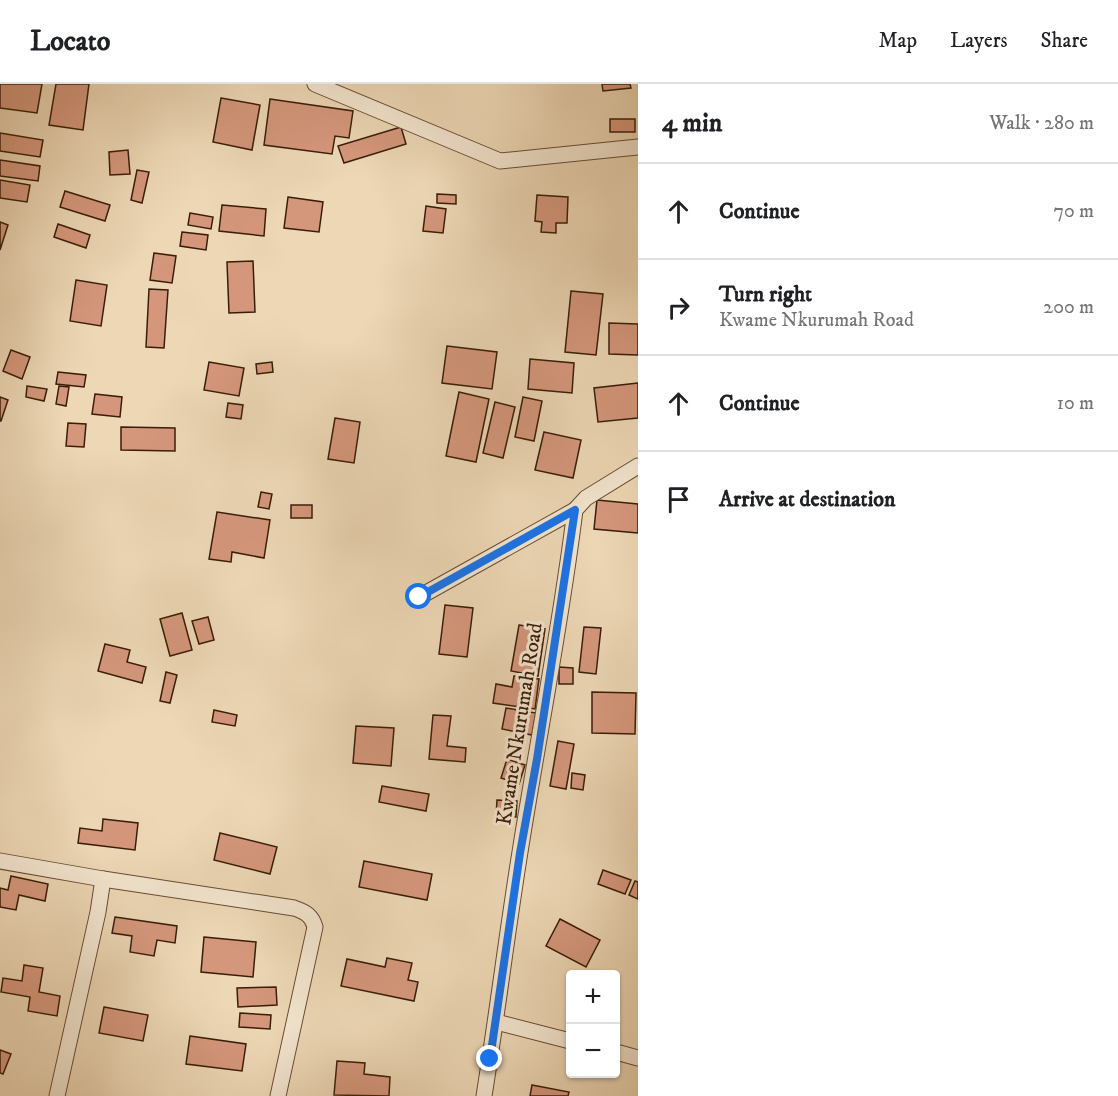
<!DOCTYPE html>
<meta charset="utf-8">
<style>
:root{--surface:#fff;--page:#f6f6f6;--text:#202124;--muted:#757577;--line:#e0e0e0}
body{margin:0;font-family:"IM FELL DW Pica",serif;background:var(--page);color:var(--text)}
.controls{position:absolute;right:18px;bottom:18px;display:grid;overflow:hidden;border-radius:6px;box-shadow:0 2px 4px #0004}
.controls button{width:54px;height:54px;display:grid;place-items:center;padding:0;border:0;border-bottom:2px solid var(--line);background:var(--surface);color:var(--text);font:30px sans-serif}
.stop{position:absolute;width:18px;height:18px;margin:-14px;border:4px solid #1a73e8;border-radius:50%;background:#fff}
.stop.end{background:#1a73e8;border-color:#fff;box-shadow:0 2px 6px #0008}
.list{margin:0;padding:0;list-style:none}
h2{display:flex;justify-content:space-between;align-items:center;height:78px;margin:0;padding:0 24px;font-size:26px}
h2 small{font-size:20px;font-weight:400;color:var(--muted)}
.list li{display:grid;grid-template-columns:39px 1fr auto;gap:18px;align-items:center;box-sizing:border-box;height:96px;padding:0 24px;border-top:2px solid var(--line)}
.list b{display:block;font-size:22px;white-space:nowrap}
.list p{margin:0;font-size:20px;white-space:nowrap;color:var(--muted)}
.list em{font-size:20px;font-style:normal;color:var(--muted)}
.icon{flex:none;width:33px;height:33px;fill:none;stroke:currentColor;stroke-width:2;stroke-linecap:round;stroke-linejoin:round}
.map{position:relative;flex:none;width:638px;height:1012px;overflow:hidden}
header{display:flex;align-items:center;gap:36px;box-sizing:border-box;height:84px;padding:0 30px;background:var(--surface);border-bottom:2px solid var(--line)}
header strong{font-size:28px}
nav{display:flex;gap:33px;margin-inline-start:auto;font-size:21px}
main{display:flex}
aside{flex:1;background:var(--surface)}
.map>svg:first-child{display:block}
</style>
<header>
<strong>Locato</strong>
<nav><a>Map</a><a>Layers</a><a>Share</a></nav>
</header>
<main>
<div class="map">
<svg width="638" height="1012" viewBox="0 0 638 1012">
<rect width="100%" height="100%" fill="#edd7b5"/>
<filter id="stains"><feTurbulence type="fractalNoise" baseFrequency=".00333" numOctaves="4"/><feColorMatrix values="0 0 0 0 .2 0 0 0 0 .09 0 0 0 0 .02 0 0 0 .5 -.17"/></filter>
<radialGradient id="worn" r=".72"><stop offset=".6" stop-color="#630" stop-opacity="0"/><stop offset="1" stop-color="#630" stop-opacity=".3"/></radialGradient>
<g fill="#d5977c" stroke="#3a1d08" stroke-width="1.5">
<polygon points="0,0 42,0 37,29 0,24"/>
<polygon points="56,0 89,0 83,46 49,41"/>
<polygon points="602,0 630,0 631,4 603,7"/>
<polygon points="221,14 260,21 252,66 213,58"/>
<polygon points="270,15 353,27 349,54 335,52 332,70 264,61"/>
<rect x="610" y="35" width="25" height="13"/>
<polygon points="401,43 406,60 344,79 338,62"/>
<polygon points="0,49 43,56 40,73 0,67"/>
<polygon points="128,66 130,90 110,91 109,68"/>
<polygon points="0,76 40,82 38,97 0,92"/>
<polygon points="137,86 149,88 142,119 131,116"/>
<polygon points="0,96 30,101 27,118 0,114"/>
<polygon points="65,107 110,121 105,137 60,123"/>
<polygon points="437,110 456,111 456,120 437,119"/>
<polygon points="537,111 568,113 567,139 556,139 556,149 541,148 542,138 535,137"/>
<polygon points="288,113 323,118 319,148 284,144"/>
<polygon points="222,121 266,125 264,152 219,147"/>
<polygon points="426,122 446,125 443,149 423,147"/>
<polygon points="190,129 213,133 211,145 188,141"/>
<polygon points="0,138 8,141 0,166"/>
<polygon points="58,140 90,151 86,164 54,153"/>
<polygon points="182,148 208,151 206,166 180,162"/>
<polygon points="154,169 176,172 172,199 150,196"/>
<polygon points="253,177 255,228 229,229 227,178"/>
<polygon points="76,196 107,201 101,242 70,237"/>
<polygon points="149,205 168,206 164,264 146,263"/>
<polygon points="571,207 603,210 596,271 565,268"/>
<polygon points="609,239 638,240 638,271 609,270"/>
<polygon points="447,262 497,268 492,305 442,299"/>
<polygon points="11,266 30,273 22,295 3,287"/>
<polygon points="530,275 574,279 572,309 528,305"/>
<polygon points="209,278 244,284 239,312 204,306"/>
<polygon points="272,278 273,288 257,290 256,280"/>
<polygon points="58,288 86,291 84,303 56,300"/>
<polygon points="638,299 638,334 598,338 594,304"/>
<polygon points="27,302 47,305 44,317 26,313"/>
<polygon points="59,302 69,303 66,322 56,320"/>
<polygon points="459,308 489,315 476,378 446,372"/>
<polygon points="95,310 122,313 120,333 92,330"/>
<polygon points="0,313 8,316 1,337 0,337"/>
<polygon points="523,313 542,317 534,357 515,353"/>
<polygon points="495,318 515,323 503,374 483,369"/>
<polygon points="228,319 243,321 241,335 226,333"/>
<polygon points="335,334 360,338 354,379 328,375"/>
<polygon points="68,339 86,340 84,363 66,362"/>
<polygon points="121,343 175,344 175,367 121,366"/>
<polygon points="544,348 581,356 573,394 535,386"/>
<polygon points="261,408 272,410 269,425 258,423"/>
<polygon points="597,416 638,420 638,449 594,445"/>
<rect x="291" y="421" width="21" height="13"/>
<polygon points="217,428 270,436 264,474 232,468 231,478 209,475"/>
<polygon points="445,521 473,524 467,573 439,570"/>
<polygon points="182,529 192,566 170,572 160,535"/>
<polygon points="208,533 214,556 199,560 192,537"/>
<polygon points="519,541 545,545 538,592 511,587"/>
<polygon points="584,543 601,544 596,590 579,588"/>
<polygon points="105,560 130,566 127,578 146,583 142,599 98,587"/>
<polygon points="559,583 573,584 573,600 559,600"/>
<polygon points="166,588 177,591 170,619 160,617"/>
<polygon points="514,592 539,595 535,625 493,619 496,600 512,603"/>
<polygon points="592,608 636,609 635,650 592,649"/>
<polygon points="506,624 536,629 532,651 502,645"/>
<polygon points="214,626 237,631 235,642 212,638"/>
<polygon points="433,631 451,632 447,662 466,664 465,678 429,675"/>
<polygon points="356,642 394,644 391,682 353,679"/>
<polygon points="558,657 574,660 566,705 550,702"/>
<polygon points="507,675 525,681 519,700 501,694"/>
<polygon points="572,689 585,691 583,706 571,704"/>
<polygon points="382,702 429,710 426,727 379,718"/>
<polygon points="497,716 517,717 516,733 496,732"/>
<polygon points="103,735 138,739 135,766 78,759 80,744 102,747"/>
<polygon points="220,749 277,763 270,790 214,776"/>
<polygon points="364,777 432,790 427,816 359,803"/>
<polygon points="603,786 631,796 625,810 598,800"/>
<polygon points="11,792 48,800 45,817 19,811 16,826 0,823 0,804 8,806"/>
<polygon points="635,797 638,798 638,815 629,811"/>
<polygon points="115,833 177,842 175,859 157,856 154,872 130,868 132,852 112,849"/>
<polygon points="560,835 600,856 586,883 546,862"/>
<polygon points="204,853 256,858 253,893 201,888"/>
<polygon points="387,874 412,879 408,896 418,898 414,917 341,902 347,875 385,883"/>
<polygon points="24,881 43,884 39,908 60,912 57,932 28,927 30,913 1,908 3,894 22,897"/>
<polygon points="276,903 277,921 238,923 237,904"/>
<polygon points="104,923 148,931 143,957 99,949"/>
<polygon points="240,929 271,931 270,945 239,943"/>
<polygon points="190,952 246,960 242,987 186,980"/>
<polygon points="0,966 11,970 3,990 0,989"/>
<polygon points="337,977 365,979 364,990 390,993 389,1012 334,1011"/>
<polygon points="532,1001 569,1008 568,1012 530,1012"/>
</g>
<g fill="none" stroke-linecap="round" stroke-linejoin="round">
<defs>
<g id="street">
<polyline points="315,0 500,77 638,63"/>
<polyline points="419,513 575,426"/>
<path d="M0 777 103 795 294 824C306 828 312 832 315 843L278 1012"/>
<polyline points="496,938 570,957"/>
<polyline points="616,968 638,974"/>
<polyline points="57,1012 98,828 103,795"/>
<path d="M484 1012C497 931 507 849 520 768 538 654 561 541 575 426L586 414 638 382"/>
</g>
</defs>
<use href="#street" stroke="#674c33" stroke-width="17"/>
<use href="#street" stroke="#f3e5cf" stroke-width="15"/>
</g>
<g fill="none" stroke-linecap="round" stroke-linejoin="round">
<polyline stroke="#1a73e8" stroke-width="8" points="419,513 575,426 537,675 520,769 490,975"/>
</g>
<g text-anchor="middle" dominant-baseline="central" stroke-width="6" stroke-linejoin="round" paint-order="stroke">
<g font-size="21" fill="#3a1d08" stroke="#f3e5cf">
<text transform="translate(520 640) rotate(-81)">Kwame Nkurumah Road</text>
</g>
</g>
<rect width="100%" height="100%" filter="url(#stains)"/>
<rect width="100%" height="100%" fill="url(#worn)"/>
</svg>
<div class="controls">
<button>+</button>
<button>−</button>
</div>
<div class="stop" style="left:419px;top:513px"></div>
<div class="stop end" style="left:490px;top:975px"></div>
</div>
<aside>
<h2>4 min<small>Walk · 280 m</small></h2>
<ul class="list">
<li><svg class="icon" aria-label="ahead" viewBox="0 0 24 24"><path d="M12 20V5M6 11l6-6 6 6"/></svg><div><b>Continue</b></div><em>70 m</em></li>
<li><svg class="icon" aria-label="right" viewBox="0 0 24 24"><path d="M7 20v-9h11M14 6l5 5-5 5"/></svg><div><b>Turn right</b><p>Kwame Nkurumah Road</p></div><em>200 m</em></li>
<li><svg class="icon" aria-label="ahead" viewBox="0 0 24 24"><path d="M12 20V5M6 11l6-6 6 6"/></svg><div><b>Continue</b></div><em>10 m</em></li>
<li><svg class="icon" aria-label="arrive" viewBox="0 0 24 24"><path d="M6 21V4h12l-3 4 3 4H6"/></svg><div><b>Arrive at destination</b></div></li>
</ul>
</aside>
</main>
